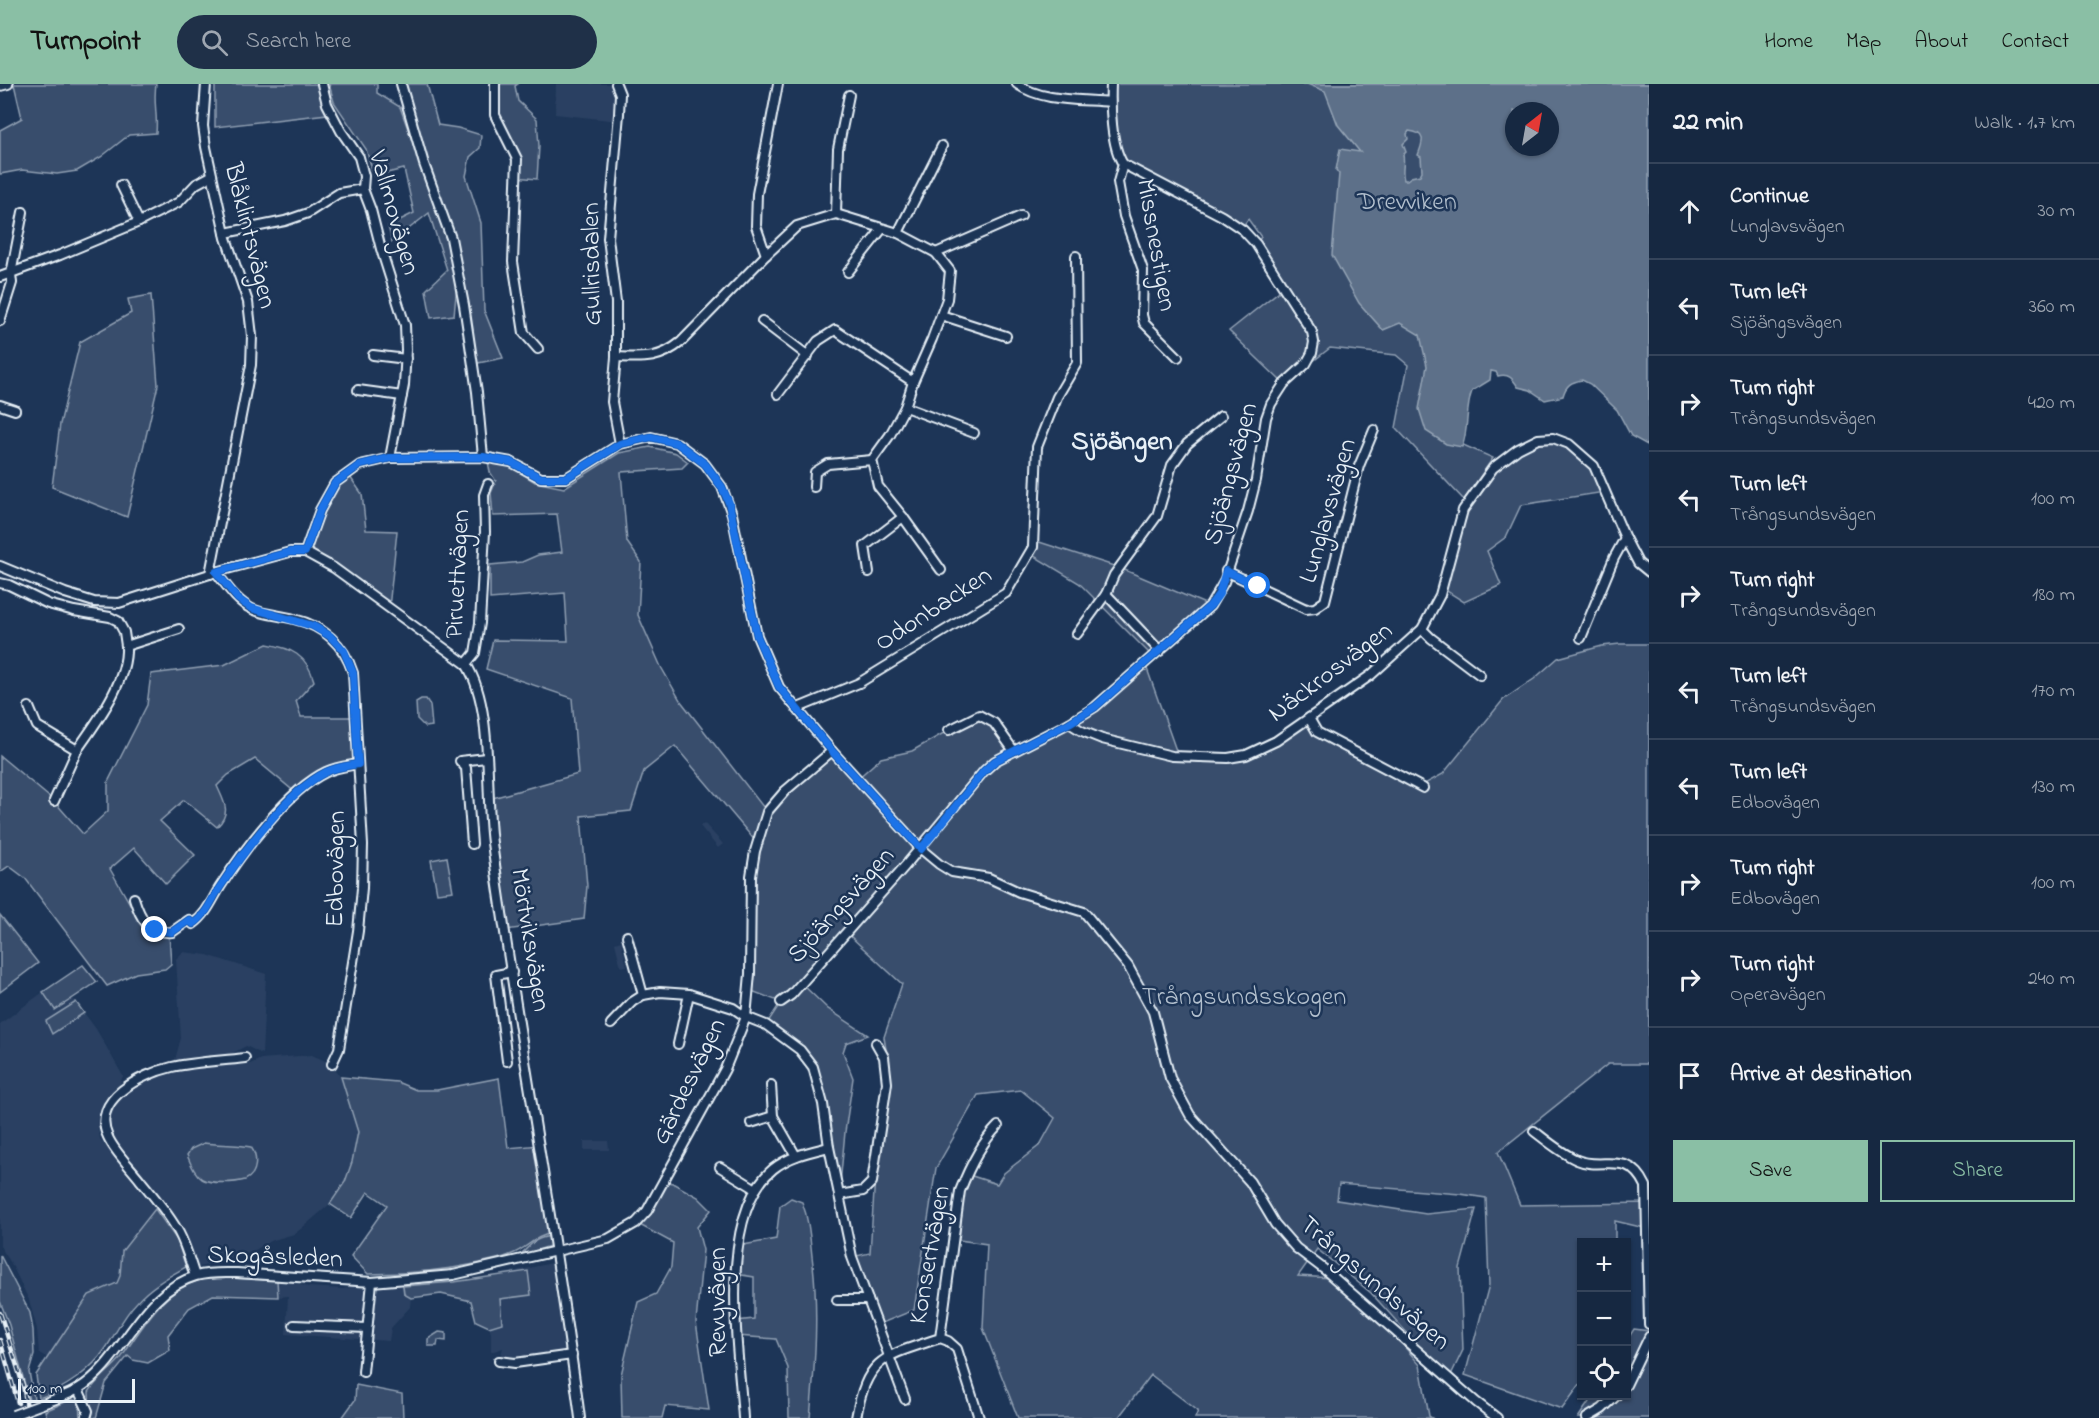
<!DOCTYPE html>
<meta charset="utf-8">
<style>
:root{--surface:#162841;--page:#1f3048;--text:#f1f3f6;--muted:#9ea6b1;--line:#35445a;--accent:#8abfa5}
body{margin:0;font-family:"Indie Flower",sans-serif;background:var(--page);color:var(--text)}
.controls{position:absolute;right:18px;bottom:18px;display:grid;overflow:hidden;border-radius:0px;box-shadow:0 2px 4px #0004}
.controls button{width:54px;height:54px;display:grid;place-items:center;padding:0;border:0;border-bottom:2px solid var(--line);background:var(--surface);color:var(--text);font:30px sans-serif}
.compass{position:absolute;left:1505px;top:18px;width:54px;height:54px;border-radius:50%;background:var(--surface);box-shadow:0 2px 4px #0004;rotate:31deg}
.scale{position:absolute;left:18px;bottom:15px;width:117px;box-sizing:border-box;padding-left:6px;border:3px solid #e8f1f8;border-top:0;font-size:16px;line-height:21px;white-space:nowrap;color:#e8f1f8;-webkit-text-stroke:4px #1d3557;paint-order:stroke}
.stop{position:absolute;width:18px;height:18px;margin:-14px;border:4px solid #1a73e8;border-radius:50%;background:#fff}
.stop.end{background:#1a73e8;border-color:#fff;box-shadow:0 2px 6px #0008}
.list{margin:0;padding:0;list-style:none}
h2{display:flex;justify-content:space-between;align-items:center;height:78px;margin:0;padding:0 24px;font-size:26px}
h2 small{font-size:20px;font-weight:400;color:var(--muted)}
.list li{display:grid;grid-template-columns:39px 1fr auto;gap:18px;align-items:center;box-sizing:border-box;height:96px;padding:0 24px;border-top:2px solid var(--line)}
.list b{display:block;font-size:22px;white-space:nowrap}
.list p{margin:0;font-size:20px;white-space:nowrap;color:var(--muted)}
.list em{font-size:20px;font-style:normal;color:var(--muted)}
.actions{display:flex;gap:12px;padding:18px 24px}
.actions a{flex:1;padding:14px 0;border:2px solid var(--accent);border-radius:0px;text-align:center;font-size:21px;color:var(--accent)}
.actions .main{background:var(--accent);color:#111}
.icon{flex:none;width:33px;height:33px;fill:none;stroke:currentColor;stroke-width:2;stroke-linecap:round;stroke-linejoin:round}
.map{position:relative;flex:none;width:1649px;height:1334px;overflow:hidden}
header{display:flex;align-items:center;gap:36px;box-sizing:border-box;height:84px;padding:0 30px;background:var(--accent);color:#111}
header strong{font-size:28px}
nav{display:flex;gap:33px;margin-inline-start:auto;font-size:21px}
.search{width:420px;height:54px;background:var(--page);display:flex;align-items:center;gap:15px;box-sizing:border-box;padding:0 21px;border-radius:33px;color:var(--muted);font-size:22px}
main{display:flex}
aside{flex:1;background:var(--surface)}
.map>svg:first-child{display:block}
</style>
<header>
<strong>Turnpoint</strong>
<div class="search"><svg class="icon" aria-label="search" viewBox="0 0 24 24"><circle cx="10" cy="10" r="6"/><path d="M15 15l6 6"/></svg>Search here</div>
<nav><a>Home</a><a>Map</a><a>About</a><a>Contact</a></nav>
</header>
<main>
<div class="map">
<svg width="1649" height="1334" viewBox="0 0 1649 1334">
<rect width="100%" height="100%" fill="#1d3557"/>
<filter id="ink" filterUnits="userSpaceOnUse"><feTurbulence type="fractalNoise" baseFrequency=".0167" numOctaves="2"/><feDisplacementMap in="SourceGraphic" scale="12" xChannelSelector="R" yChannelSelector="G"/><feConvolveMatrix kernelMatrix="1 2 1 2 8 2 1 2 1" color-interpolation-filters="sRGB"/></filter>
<g filter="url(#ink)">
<g fill="#2a4162">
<polygon points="556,0 616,0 619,37 555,30"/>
<polygon points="704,739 723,760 718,764 700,742"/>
<polygon points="621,857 627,882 621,883 615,859"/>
<polygon points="183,868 207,871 266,890 262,970 246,962 233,969 177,983 250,980 261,975 312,971 332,980 341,993 358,1048 352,1078 345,1098 330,1120 302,1144 294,1150 270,1157 250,1169 192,1185 179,1149 108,1055 104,1030 119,1009 173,983 181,954 176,875"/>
<polygon points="54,900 58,901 76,918 96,945 123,992 119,1002 106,1014 99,1030 98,1043 100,1055 155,1125 122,1167 120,1192 117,1199 89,1211 48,1274 39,1269 37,1245 29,1216 11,1179 0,1162 0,940"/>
<polygon points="584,1057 608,1057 609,1066 584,1066"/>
<polygon points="552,1179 572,1271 499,1277 503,1264 491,1268 491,1249 489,1243 502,1238 498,1191"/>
<polygon points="277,1196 293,1198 308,1203 343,1205 354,1202 403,1202 404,1210 411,1214 410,1223 391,1244 389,1257 286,1250 288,1212 278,1213"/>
</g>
<g fill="#374d6c" stroke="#909fb2" stroke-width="1.5" fill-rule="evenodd">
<path d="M14 0H156C153 19 158 31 156 49L129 51 101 73 77 87 57 90 22 86 0 90V46L22 34Z"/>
<polygon points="215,0 317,0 327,30 215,43"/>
<polygon points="329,0 377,0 377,9 400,23 448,156 457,201 454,231 431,234 426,206 447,186 429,129 392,158 388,142 414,129 404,85 374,92 366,65 334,18"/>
<polygon points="401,0 427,0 438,41 458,44 481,51 480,64 470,73 466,92 481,139 484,226 503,274 473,280 451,154"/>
<polygon points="495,0 518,0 515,2 518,17 537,35 539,62 537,95 515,93 517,75 500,44"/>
<path d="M1115 0H1649L1472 222 1461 360 1493 374 1464 416 1396 344 1408 281 1396 271 1330 264 1284 300 1229 247 1283 204 1256 160 1261 153 1248 135 1241 145 1123 80 1118 71ZM1514 27H1550V63H1514Z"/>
<polygon points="151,211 158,301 127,433 52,403 60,340 80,258 131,229 128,215"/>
<polygon points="1538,355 1569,360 1594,382 1605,408 1521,421 1506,453 1487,467 1501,501 1464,518 1442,504 1460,435 1493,384"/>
<polygon points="650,363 676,369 688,378 682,384 621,388 627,458 641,478 638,531 661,583 680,616 767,728 832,667 857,695 881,674 912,667 949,646 979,631 994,639 1014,666 1069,639 1145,579 1178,672 1246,671 1309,634 1317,648 1421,702 1443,690 1503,616 1534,595 1558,574 1602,562 1620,560 1649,560 1649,980 1608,980 1498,1068 1520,1121 1649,1119 1649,1145 1615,1137 1615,1158 1582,1158 1581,1299 1562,1325 1465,1291 1489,1201 1486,1114 1460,1110 1339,1100 1337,1116 1426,1130 1476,1125 1460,1184 1463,1266 1449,1295 1371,1209 1317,1165 1298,1192 1332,1194 1370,1222 1420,1281 1429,1332 1432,1334 1195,1334 1198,1327 1151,1291 1118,1334 1018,1334 983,1244 987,1160 959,1156 964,1108 972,1092 997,1100 1004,1089 1040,1061 1055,1034 1021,1006 978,1011 936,1084 914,1226 877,1241 852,1173 870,1169 875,1093 890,990 884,953 902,900 850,852 909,780 801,899 828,925 868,951 846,959 843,968 853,994 845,1048 839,1111 813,983 800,966 766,941 781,918 749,906 751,792 757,759 675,662 644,687 631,727 581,732 587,802 584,835 506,846 489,715 578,690 572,614 486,585 493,556 568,557 565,509 490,515 490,481 522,478 538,471 562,468 557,430 493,432 491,409 496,397 490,388 488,378 510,382 535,398 564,404 619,369"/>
<polygon points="348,390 362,410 366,446 397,447 389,524 305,468 335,399"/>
<polygon points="1033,456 1120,484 1210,522 1153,573 1079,499 1029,469"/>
<path d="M267 560C291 564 307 571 314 597L296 617 301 633H356L358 680 338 684 296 709 255 675 228 691 217 702C224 718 232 728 217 743L184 716 160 737 195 771 166 800 134 764 110 785 142 841 155 847 169 850 171 880 165 885 136 889 107 902 25 794 9 782 0 788V672L54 717 83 750 108 727V698L147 621 151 590 224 581Z"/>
<polygon points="421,615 426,615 430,621 432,642 425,643 417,635 416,618"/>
<polygon points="447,773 453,807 437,809 431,776"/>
<polygon points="0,831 38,879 0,908"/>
<polygon points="83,881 97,898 55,926 43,908"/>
<polygon points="76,918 84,929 52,950 46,937"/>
<path d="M341 993 397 998 416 1006H437L499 994 508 1064 540 1061 553 1149C534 1152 528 1164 512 1170 502 1175 490 1176 480 1179 442 1187 406 1190 368 1190L351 1172 387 1121 368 1108 351 1134 330 1120 345 1098 352 1078 358 1048Z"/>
<path d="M204 1059C220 1061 235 1060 251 1063 258 1073 258 1090 245 1096 236 1099 210 1100 202 1095 194 1089 191 1080 187 1071L191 1065Z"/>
<polygon points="665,1095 698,1113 711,1126 697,1143 703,1166 696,1238 709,1326 665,1322 662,1334 622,1334 621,1291 638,1218 656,1210 671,1183 673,1159 636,1139"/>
<path d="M791 1114 802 1118C809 1136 810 1154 812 1172 819 1226 815 1280 810 1334H789L788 1284 776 1255 737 1252 736 1237 754 1235V1193L736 1190 738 1162 776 1155 780 1122Z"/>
<path d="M155 1125 177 1156 186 1183C168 1193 151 1202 137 1218 124 1231 116 1249 106 1264 91 1287 64 1305 39 1314L36 1291 89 1211 117 1199 120 1192 122 1167Z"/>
<path d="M551 1152 553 1161 519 1172C531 1161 534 1154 551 1152Z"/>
<polygon points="0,1171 30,1229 33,1246 34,1271 29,1288 34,1315 29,1316 9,1241 0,1217"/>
<polygon points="528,1187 531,1211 500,1215 502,1239 489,1243 476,1237 471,1217 441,1210 411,1214 404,1210 403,1202 454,1198"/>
<path d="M228 1194 277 1196 278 1213 213 1211 189 1224 168 1251 170 1266 148 1279 133 1276 128 1272 106 1299 96 1334H90L89 1308C97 1295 111 1286 121 1274 143 1243 163 1203 205 1195 212 1194 220 1195 228 1194Z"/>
<polygon points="1634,1245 1649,1247 1649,1334 1578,1334 1593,1312 1626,1312 1627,1256"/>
<polygon points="439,1248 446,1249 446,1257 438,1256 437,1262 428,1262 428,1255"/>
<polygon points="356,1301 402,1310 403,1334 342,1334 355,1316"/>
<polygon points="72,1315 79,1318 80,1334 47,1334 45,1327"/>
</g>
<path fill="#5d7089" stroke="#95a4b5" stroke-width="1.5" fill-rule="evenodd" d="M1307 0H1649V362L1631 352 1617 326 1590 300 1582 296C1571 298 1566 301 1563 312L1545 316 1530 306 1518 303C1513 295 1509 289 1498 292L1496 288 1491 287 1490 296 1472 307C1465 326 1469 345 1462 363L1446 360 1426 347 1419 325 1427 282 1420 251 1400 239 1383 246 1359 219 1332 171 1339 90 1336 86 1340 65 1360 68 1338 41 1325 7ZM1514 27H1550V63H1514ZM1409 47C1427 49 1423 58 1418 71L1421 73 1422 87 1420 91 1411 93 1407 96H1404C1401 87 1405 80 1403 71L1406 68 1403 60 1408 55 1407 50Z"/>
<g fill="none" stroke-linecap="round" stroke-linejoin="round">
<defs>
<g id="minor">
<polyline points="206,0 203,42 206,63 226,154 248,218 252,252 251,281 210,490"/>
<polyline points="322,0 327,20 341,47 359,73 364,92 363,105 371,126 381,165 405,241 406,266 404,301 390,374"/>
<polyline points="401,0 424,80 451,154 464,221 477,308 483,373"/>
<polyline points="495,0 495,31 517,75 513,178 524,249 538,265"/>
<polyline points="616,0 620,10 619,30 608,154 616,218 616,273 612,318 620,360"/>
<path d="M1017 0C1042 18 1080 15 1110 18"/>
<polyline points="0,2 8,0"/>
<polyline points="1123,80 1118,98 1124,132 1143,186 1142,231 1144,239 1178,273"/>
<polyline points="121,101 139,138 179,118 196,100 211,92"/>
<polyline points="836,130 838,65 849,11"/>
<polyline points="225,149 285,137 308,129 339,109 363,105"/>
<polyline points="898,149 942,62"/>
<polyline points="936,169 1021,132"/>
<polyline points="766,171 756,142 757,110 778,0"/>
<polyline points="848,188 882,145"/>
<polyline points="0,193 60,171 139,138"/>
<polyline points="941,231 1006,252"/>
<polyline points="0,237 12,199 11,190 23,128"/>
<polyline points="762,237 808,272"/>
<polyline points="373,271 406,275"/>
<path d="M616 273C643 274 659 276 681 258L766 171 797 142 836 130 898 149 936 169 950 187 947 215 932 255 913 298 905 323 890 351 872 376"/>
<polyline points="358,306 402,312"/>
<polyline points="778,310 818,257 835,246 913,298"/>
<polyline points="0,321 15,326"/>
<polyline points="905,323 974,349"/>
<polyline points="814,403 815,388 828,380 872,376 878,402 903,433 941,486"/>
<polyline points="305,468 320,426 335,399 360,381 390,374 483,373 511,378 541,394 566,394 620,360 651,353 677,359 705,380 722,403 732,430 757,552 779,603 832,667 921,765 939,780 952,788 989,794 1019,808 1084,828 1128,882 1153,928 1170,994 1190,1031 1250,1098 1275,1140 1296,1164 1325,1186 1476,1318 1497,1334"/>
<path d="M0 482 65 509 94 518 119 519 216 488 290 468H305L334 484 466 580C494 623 485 708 492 759 518 951 555 1142 580 1334"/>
<polyline points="1226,487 1306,525 1315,524 1325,517 1359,382 1374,346"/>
<path d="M216 488C227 502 236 517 252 525 265 531 280 531 294 535 323 542 344 560 353 589L363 761 362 804 358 847 339 965 332 980"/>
<polyline points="869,488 865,462 903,433"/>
<polyline points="0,499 9,501 48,520 74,527 110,533 118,537 124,548 126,562 179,545"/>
<polyline points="1106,510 1160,567"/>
<polyline points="1422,545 1431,554 1480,591"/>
<polyline points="1077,550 1106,510 1114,491 1157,432 1172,381 1187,360 1221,332"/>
<polyline points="1581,554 1614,474 1625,454"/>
<polyline points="466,580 475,569 480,539 485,448 484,411 488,400"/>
<path d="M29 623 37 642 77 666C96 639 128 597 126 562"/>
<polyline points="798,624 859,599 1006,509 1033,463 1037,363 1057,313 1077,279 1076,172"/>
<polyline points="1309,634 1317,648 1423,704"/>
<polyline points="1069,639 1082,647 1102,655 1172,672 1228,674 1246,671 1276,657 1371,591 1422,545 1440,511 1463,426 1493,384 1518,365 1538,355 1553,354 1569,360 1594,382 1625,454 1638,479 1649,488"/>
<polyline points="949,646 979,631 994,639 1014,667"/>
<polyline points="54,717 77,666"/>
<polyline points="472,760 466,684 460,677 486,674"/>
<path d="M134 814C140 834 148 850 172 848L189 836 193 840C206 831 212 816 220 803 243 767 288 706 326 688 336 683 347 682 358 680"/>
<polyline points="627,852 643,911"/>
<path d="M781 918 791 911 905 782 984 687 995 677 1069 639 1095 623 1210 522 1224 498 1248 427 1256 396 1266 334 1271 320 1284 300 1306 280 1312 269 1314 258 1312 248 1256 160 1243 146 1222 132 1123 80C1111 62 1110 22 1111 0"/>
<polyline points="611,940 632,918 643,911 660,908 689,910 733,924 746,933 766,941 800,966 813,983 823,1020 829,1063 852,1173 905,1315"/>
<polyline points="678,960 689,910"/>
<polyline points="507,977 496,891 512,888"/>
<polyline points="771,1001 773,1032 796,1072"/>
<polyline points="751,1039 773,1032"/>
<path d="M1534 1047C1547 1057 1561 1069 1577 1076 1602 1087 1629 1065 1646 1102L1649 1240"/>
<polyline points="720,1083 756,1105"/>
<polyline points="839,1111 863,1107 872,1098 887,999 884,973 876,959"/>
<path d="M195 1192C190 1178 186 1162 179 1149 169 1130 154 1113 141 1097 131 1084 114 1067 108 1053 90 1015 142 990 172 983 196 978 221 977 245 974"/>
<polyline points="837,1216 868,1216"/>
<polyline points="294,1241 367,1244"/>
<polyline points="940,1254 948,1257 957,1265 979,1334"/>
<polyline points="499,1277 515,1279 572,1271"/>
<polyline points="363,1288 372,1198"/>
<polyline points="1626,1301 1649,1253"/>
<polyline points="78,1305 88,1327 86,1334"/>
<path d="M48 1318C57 1314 69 1311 78 1305 124 1277 140 1208 196 1192 209 1188 223 1189 237 1189L372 1198 453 1191 608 1155 636 1139 647 1127 725 985 746 933 750 890 751 792 755 767 767 728 785 707 832 667"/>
<path d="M743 1334C739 1268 716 1132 773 1085 789 1072 809 1068 829 1063"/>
<path d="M856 1334C867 1272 886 1272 940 1254L960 1107C969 1084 981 1059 998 1042"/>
<polyline points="1587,1334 1602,1325 1616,1312"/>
</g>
</defs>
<use href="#minor" stroke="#e8f1f8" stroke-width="12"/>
<use href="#minor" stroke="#1d3557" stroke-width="8"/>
<defs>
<g id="rail">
<polyline points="0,1229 23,1301 29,1334"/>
<polyline points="0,1256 18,1319"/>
</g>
</defs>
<use href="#rail" stroke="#e8f1f8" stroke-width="4.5"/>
<use href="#rail" stroke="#1d3557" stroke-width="2" stroke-dasharray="7" stroke-linecap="butt"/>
<defs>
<polyline id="minor-bridge" points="13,1331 48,1318"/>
</defs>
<use href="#minor-bridge" stroke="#e8f1f8" stroke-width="12" stroke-linecap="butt"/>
<use href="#minor-bridge" stroke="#1d3557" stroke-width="8"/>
</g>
</g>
<g fill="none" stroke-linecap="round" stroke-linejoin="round" filter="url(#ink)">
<path stroke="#1a73e8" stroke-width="8" d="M155 846 172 848 189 836 193 840C207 831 211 816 220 803 244 767 288 707 326 688 336 683 347 682 358 680L353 589 344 567 330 552 313 542 251 524 238 515 216 488 290 468H305L320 426 335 399 360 381 390 374 483 373 511 378 541 394H566L620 360 651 353 677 359 705 380 722 403 729 419 757 552 779 603 832 667 921 765 984 687 995 677 1069 639 1095 623 1210 522 1219 510 1226 487 1258 502"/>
</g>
<g text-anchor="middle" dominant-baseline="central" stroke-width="5" stroke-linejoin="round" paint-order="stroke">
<g font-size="26" fill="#b3c0ce" stroke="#1d3557">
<text x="1407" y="119">Drevviken</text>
<text x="1244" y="914">Trångsundsskogen</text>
</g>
<g font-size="26" fill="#e8f1f8" stroke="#1d3557">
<text transform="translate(393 129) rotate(74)">Vallmovägen</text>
<text transform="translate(249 152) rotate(76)">Blåklintsvägen</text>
<text transform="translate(1155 161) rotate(80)">Missnestigen</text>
<text transform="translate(593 180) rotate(-91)">Gullrisdalen</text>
<text transform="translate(1232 390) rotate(-75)">Sjöängsvägen</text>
<text transform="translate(1329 427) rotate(-74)">Lunglavsvägen</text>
<text transform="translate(459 490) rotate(-87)">Piruettvägen</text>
<text transform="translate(934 526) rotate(-33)">Odonbacken</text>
<text transform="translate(1331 589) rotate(-37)">Näckrosvägen</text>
<text transform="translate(337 785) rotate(-89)">Edbovägen</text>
<text transform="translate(842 822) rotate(-48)">Sjöängsvägen</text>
<text transform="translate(529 856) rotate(81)">Mörtviksvägen</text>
<text transform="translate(690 998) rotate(-64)">Gärdesvägen</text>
<text transform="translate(931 1171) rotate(-80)">Konsertvägen</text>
<text transform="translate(275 1174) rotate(2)">Skogåsleden</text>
<text transform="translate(1374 1200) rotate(41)">Trångsundsvägen</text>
<text transform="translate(719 1218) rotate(-90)">Revyvägen</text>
</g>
<g font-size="27" font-weight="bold" fill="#e8f1f8" stroke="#1d3557">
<text x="1122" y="358">Sjöängen</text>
</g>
</g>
</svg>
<div class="controls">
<button>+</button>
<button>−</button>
<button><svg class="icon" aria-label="locate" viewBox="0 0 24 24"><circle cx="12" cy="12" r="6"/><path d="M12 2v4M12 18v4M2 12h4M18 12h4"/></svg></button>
</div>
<svg class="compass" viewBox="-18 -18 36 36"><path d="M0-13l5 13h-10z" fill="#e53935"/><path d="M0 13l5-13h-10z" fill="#9ea6b1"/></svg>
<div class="scale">100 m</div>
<div class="stop" style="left:1258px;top:502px"></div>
<div class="stop end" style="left:155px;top:846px"></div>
</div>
<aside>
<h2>22 min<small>Walk · 1.7 km</small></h2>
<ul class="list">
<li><svg class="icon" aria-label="ahead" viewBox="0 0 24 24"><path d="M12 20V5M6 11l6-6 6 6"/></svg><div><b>Continue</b><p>Lunglavsvägen</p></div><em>30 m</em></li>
<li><svg class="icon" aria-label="left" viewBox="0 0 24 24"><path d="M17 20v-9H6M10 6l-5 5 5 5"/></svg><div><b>Turn left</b><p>Sjöängsvägen</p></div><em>360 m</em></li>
<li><svg class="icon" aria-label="right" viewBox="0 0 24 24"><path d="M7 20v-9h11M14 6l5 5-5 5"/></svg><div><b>Turn right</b><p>Trångsundsvägen</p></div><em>420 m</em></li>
<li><svg class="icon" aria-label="left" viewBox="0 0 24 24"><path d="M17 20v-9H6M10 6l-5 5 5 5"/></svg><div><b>Turn left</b><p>Trångsundsvägen</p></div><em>100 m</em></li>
<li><svg class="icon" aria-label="right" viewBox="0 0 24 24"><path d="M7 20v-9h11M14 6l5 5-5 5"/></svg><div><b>Turn right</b><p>Trångsundsvägen</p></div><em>180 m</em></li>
<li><svg class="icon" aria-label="left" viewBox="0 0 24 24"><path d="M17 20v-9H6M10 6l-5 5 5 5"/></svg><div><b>Turn left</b><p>Trångsundsvägen</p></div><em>170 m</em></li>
<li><svg class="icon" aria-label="left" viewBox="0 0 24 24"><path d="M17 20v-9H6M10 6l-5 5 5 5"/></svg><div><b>Turn left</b><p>Edbovägen</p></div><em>130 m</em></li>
<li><svg class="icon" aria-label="right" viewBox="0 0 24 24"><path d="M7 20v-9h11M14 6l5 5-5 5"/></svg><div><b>Turn right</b><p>Edbovägen</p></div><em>100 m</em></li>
<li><svg class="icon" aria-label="right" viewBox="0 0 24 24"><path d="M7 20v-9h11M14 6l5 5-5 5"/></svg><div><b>Turn right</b><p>Operavägen</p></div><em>240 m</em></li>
<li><svg class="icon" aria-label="arrive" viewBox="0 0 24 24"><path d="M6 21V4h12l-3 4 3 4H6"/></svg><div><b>Arrive at destination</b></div></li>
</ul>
<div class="actions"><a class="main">Save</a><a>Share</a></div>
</aside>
</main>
